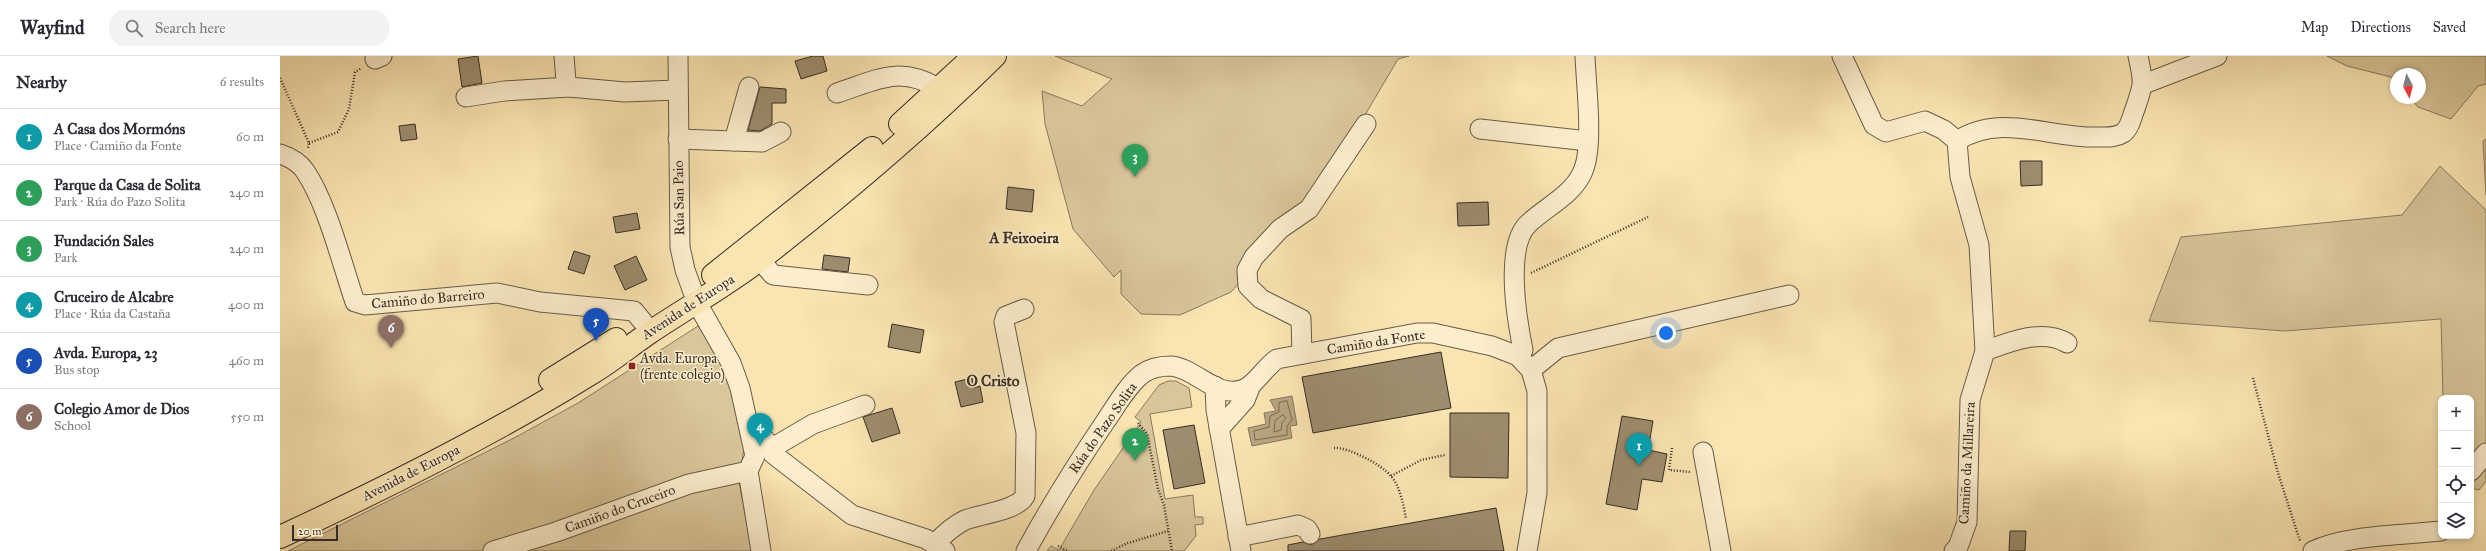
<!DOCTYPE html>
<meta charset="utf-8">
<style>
:root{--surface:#fff;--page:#f2f2f3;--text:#2b2b33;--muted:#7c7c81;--line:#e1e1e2;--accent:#db2777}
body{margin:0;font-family:"IM FELL Great Primer",serif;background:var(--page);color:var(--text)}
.controls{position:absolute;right:12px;bottom:12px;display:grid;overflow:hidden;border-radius:8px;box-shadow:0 2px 6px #0003}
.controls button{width:36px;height:36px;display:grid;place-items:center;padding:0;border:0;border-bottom:1px solid var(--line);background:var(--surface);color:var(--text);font:20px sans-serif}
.compass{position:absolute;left:2110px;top:12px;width:36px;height:36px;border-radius:50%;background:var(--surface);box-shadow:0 2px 6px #0003;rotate:173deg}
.scale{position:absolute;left:12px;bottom:10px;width:46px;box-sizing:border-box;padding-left:4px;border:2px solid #382d24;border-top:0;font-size:11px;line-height:14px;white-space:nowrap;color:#382d24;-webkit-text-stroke:3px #fceecd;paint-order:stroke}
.you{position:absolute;left:1386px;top:277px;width:14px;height:14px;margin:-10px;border:3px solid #fff;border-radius:50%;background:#1a73e8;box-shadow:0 0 0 6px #1a73e833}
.badge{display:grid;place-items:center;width:26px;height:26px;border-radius:50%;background:var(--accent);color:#fff;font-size:13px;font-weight:700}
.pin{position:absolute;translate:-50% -33px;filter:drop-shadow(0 1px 2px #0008)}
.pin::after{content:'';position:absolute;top:21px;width:14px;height:12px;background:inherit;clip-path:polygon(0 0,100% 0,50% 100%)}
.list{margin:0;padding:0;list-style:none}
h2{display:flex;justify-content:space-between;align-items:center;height:52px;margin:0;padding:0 16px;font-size:17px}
h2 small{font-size:13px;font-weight:400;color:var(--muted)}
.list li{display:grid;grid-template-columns:26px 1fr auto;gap:12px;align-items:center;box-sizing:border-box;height:56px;padding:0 16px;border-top:1px solid var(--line)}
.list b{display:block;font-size:15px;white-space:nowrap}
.list p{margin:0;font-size:13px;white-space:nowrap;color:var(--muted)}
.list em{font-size:13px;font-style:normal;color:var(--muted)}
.icon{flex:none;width:22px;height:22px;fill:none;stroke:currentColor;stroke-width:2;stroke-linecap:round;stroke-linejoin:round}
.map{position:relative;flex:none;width:2206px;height:495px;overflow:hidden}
header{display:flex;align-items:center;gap:24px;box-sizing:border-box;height:56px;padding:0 20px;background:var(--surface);border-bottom:1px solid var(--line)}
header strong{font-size:19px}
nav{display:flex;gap:22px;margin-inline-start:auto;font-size:14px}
.search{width:280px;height:36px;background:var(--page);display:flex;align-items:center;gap:10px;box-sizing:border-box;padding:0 14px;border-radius:16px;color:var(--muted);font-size:15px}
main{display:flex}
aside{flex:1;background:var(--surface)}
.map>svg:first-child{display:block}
</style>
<header>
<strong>Wayfind</strong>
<div class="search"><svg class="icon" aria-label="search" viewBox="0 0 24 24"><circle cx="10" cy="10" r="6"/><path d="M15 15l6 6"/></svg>Search here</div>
<nav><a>Map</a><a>Directions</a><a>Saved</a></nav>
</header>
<main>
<aside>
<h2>Nearby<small>6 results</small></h2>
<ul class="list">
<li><span class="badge" style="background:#0f9aa8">1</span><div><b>A Casa dos Mormóns</b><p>Place · Camiño da Fonte</p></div><em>60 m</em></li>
<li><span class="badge" style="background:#2e9e5b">2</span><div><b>Parque da Casa de Solita</b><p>Park · Rúa do Pazo Solita</p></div><em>240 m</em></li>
<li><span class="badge" style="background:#2e9e5b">3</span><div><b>Fundación Sales</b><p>Park</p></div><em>240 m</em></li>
<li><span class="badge" style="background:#0f9aa8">4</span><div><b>Cruceiro de Alcabre</b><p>Place · Rúa da Castaña</p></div><em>400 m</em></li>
<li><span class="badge" style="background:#1a4fb4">5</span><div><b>Avda. Europa, 23</b><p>Bus stop</p></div><em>460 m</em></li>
<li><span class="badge" style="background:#8d6e63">6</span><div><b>Colegio Amor de Dios</b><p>School</p></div><em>550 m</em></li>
</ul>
</aside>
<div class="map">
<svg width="2206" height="495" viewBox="0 0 2206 495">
<rect width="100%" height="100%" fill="#fae5b2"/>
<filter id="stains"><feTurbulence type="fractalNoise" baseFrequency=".005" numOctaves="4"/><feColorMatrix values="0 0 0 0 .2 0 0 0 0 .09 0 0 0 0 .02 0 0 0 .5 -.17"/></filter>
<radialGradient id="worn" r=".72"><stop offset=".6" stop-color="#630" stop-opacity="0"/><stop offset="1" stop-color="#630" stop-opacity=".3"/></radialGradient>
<g fill="#d9c69a" stroke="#887a5f">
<polygon points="775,0 1129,0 1118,3 1032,149 951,236 900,259 861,258 841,238 841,214 834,221 793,173 765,68 762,35 802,50 832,23"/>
<polygon points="2047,0 2206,0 2206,28 2198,30 2171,63 2138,51 2130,42 2140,42 2140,18 2116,18 2116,26 2111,21 2067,10"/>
<polygon points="2206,83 2206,139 2203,85"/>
<polygon points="2160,110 2206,154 2206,425 2199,434 2191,432 2191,342 2163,342 2161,263 2005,275 1869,265 1901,181 2122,159"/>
<polygon points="418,270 439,300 455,344 465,384 459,426 472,495 8,495 234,382 298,347"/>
<polygon points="888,325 896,325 909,332 912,351 870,358 885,443 913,439 915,461 923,461 923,468 915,469 916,480 904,495 767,495 771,490 779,494 814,434 861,366 855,361 879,329"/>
</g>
<polygon fill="#b8a682" stroke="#85765c" points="1012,340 1017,369 1010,370 1012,382 972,390 968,372 986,368 984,357 996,355 990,344"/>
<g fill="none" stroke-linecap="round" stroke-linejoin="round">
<g stroke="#786a53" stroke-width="1">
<polygon points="1007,345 1012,364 1007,370 1007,379 975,384 974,375 989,371 990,360 999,356 999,347"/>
<polygon points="1003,359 1006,362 1002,367 1001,374 994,376 995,365"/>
</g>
</g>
<g fill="#9d8d6e" stroke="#382d24">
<polygon points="198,0 202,27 182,31 178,3"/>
<polygon points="533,0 543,0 547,15 521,23 515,5"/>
<polygon points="480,31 506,33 506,47 492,47 492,68 480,75 468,74"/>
<polygon points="135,68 137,83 121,85 119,70"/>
<polygon points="1740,105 1762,105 1762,129 1741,130"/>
<polygon points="728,131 754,134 752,156 726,153"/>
<polygon points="1208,146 1209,169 1178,170 1177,147"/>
<polygon points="357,157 360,173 336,177 333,161"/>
<polygon points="294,195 310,200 304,218 288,213"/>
<polygon points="544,199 570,202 568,216 542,213"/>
<polygon points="356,200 367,224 345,234 334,210"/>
<polygon points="612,268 644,274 640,297 608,291"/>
<polygon points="1161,296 1171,352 1033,377 1022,321"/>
<polygon points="692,322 694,332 700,330 703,346 681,351 675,326"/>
<polygon points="612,352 620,377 592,386 583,361"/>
<polygon points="1170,357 1229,357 1228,422 1170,421"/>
<polygon points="1342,360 1373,365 1368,394 1387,398 1382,426 1362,423 1357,454 1326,448"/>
<polygon points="914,369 925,427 894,433 883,374"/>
<polygon points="1216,452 1224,495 1008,495 1008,489 1023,486 1031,489 1040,483"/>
<polygon points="1730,475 1746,475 1745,495 1729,495"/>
</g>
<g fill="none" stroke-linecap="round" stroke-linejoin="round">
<defs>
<g id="minor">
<polyline points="284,0 286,25 289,31 345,36 397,34"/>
<polyline points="398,0 400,191 405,214 417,247 451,307 460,332 475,400 468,415 481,495"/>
<polyline points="1562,0 1594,69 1606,76 1645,65 1664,74 1677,85"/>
<polyline points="95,3 102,0"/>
<polyline points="1864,28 1937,0"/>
<path d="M557 37C597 24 619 9 658 32"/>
<polyline points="186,41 224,35 289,31"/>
<polyline points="1200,73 1308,85"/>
<polyline points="398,83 482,86 501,76"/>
<polyline points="454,85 469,31"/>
<path d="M0 98C9 101 19 106 25 115 47 147 62 208 75 246L85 249 217 237 260 246 354 255 363 266"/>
<polyline points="480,204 493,219 588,229"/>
<path d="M1705 295C1729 286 1763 272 1787 287"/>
<polyline points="1022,298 1021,263 981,243 968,230 967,214 974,201 1000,173 1029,153 1086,68"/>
<path d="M1238 300 1243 294C1237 264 1224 189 1249 167 1266 151 1294 138 1303 115 1314 90 1306 29 1305 0"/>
<polyline points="1251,314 1278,292 1509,239"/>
<polyline points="935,330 936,354 961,495"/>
<polyline points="467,363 492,392 493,398 572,459 646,483 665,495"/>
<polyline points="939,373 965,344 971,329"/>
<polyline points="492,392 533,368 585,349"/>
<polyline points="1423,396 1441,495"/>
<polyline points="2191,415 2206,397"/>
<polyline points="958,481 1018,469 1027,473 1030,478"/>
<path d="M655 488C664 478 673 470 685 464 700 458 737 455 745 440L746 377 724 266 726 260 744 253"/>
<polyline points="213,495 276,476 409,428 468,415"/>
<path d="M746 495C771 449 796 409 825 366 836 350 847 330 862 318 870 312 881 310 891 310 916 312 937 344 964 333 976 328 985 311 997 303L1137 277H1153L1212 290 1238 300 1251 314 1257 335V437L1247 495"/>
<path d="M1674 495 1678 491 1687 466 1690 344 1705 295 1699 189 1680 121 1677 85C1721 56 1771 83 1819 81 1828 81 1835 82 1843 77 1850 72 1852 60 1855 53 1864 27 1864 27 1858 0"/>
<path d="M2033 495C2065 479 2124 479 2161 475"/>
</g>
<g id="major">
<polyline points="620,68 694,0"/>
<polyline points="433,219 592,92"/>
<polyline points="270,324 336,283"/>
<path d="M0 481C106 432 212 379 312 317 332 305 350 290 369 277 406 252 446 230 482 202 563 139 642 72 715 0"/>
</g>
</defs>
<use href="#minor" stroke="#685b48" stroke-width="21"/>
<use href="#major" stroke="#382d24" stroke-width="24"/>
<g stroke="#382d24" stroke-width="2.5" stroke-dasharray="1 2" stroke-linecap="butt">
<polyline points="0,22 29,87 28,93"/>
<polyline points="29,87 58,76 69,53 75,16 82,12"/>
<polyline points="1251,217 1368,161"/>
<polyline points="1973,322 1998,417 2020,485"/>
<polyline points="858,367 867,378 878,433 884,449 892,495"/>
<path d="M1054 392C1069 391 1102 409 1111 420 1120 430 1124 451 1126 463"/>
<polyline points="1392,392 1389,414 1410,416"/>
<polyline points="1111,420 1141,404 1165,399"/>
<polyline points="778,490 787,495"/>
<polyline points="831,495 848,487 888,475"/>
</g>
<use href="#minor" stroke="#fceecd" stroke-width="19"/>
<use href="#major" stroke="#fae5b2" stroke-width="22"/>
</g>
<rect fill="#8f2418" stroke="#fceecd" stroke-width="1.5" x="348" y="306" width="8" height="8" rx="2"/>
<g text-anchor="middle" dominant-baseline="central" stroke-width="3" stroke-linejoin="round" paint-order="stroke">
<g font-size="14" fill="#382d24" stroke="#fceecd">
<text transform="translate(399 142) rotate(-91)">Rúa San Paio</text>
<text transform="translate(148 243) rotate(-5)">Camiño do Barreiro</text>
<text transform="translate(408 251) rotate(-33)">Avenida de Europa</text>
<text transform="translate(1096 286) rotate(-9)">Camiño da Fonte</text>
<text transform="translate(823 372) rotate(-55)">Rúa do Pazo Solita</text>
<text transform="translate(1687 407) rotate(-87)">Camiño da Millareira</text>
<text transform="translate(131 417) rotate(-27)">Avenida de Europa</text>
<text transform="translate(340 453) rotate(-20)">Camiño do Cruceiro</text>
</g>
<g font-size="14" fill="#382d24" stroke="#fceecd" text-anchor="start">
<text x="360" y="302">Avda. Europa<tspan x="360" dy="16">(frente colegio)</tspan></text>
</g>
<g font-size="15" font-weight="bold" fill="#382d24" stroke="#fceecd">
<text x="744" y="182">A Feixoeira</text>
<text x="713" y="325">O Cristo</text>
</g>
</g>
<rect width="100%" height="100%" filter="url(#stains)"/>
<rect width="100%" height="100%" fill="url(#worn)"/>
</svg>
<div class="controls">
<button>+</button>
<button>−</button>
<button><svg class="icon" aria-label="locate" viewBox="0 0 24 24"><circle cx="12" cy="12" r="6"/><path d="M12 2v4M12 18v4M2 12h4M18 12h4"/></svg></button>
<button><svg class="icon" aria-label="layers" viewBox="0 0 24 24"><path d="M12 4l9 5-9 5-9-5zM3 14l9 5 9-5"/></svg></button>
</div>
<svg class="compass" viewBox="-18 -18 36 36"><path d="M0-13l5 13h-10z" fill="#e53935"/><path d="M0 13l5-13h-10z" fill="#7c7c81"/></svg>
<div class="scale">20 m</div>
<div class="you"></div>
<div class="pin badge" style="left:1359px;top:410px;background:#0f9aa8">1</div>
<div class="pin badge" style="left:855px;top:405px;background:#2e9e5b">2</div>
<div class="pin badge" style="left:855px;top:121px;background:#2e9e5b">3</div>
<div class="pin badge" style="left:480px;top:390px;background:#0f9aa8">4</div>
<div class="pin badge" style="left:316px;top:285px;background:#1a4fb4">5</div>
<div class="pin badge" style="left:111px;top:292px;background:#8d6e63">6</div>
</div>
</main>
